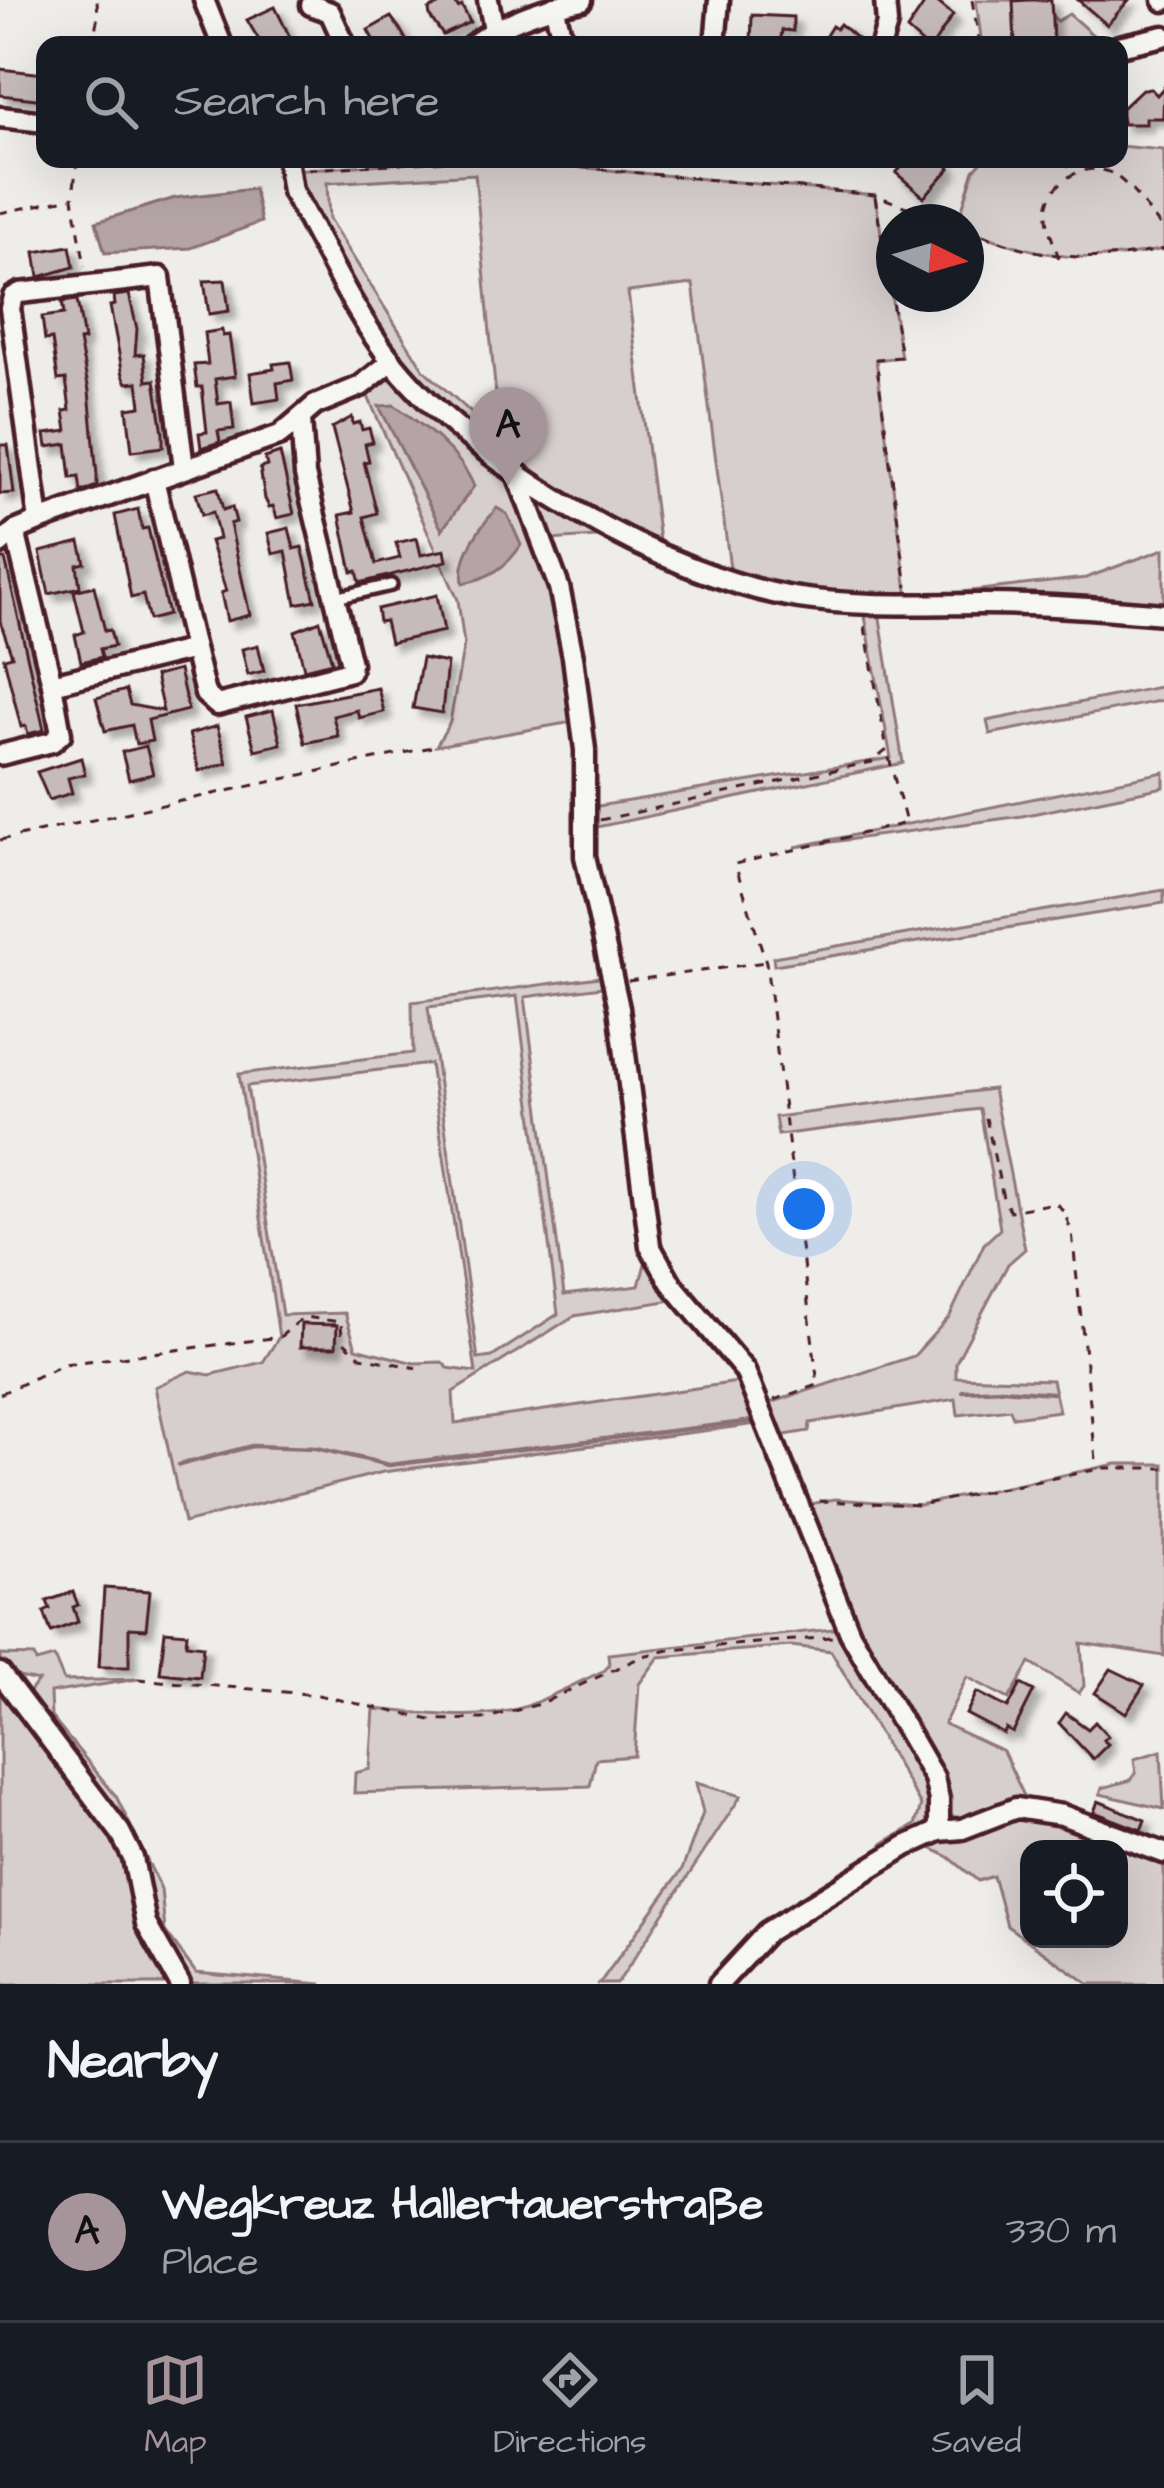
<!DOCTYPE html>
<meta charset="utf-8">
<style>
:root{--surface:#171b24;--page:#20242c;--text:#f1f3f6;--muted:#9ea1a6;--line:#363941;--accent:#a6949b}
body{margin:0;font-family:"Architects Daughter",sans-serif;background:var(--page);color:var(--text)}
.controls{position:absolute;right:36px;bottom:36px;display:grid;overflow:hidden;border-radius:24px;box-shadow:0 12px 48px #0002}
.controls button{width:108px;height:108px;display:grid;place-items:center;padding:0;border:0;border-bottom:3px solid var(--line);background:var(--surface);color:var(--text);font:60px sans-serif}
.compass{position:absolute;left:876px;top:204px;width:108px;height:108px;border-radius:50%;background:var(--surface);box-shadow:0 12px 48px #0002;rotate:95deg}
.you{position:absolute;left:804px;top:1209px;width:42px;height:42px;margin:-30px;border:9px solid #fff;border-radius:50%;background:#1a73e8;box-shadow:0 0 0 18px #1a73e833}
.badge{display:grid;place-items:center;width:78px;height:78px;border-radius:50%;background:var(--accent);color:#111;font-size:39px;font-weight:700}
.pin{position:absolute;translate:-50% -99px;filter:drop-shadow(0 3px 6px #0008)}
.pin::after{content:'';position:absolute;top:63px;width:42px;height:36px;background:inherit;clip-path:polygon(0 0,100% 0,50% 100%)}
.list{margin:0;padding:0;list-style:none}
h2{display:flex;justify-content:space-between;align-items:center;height:156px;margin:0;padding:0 48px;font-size:51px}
h2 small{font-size:39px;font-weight:400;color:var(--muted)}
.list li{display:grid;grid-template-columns:78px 1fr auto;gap:36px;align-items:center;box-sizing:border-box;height:180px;padding:0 48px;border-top:3px solid var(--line)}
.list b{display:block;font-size:45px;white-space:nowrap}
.list p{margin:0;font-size:39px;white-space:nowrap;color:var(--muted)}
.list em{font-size:39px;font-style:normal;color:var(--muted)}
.icon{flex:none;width:66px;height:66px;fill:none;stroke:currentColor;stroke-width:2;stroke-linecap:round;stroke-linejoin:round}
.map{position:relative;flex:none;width:1164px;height:1984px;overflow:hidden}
.search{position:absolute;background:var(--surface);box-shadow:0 12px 48px #0002;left:36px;right:36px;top:36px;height:132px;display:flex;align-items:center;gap:30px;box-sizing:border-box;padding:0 42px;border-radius:24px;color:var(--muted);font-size:45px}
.sheet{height:336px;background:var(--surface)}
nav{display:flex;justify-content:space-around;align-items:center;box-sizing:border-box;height:168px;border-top:3px solid var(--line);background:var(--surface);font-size:33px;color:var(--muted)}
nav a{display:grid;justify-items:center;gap:6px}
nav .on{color:var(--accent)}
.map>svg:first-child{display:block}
</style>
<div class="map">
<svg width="1164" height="1984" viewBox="0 0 1164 1984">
<defs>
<filter id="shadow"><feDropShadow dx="7" dy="7" stdDeviation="3" flood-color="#0004"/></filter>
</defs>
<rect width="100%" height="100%" fill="#efedea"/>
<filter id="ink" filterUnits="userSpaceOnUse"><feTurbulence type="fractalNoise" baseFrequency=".00833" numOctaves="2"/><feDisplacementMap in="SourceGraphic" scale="24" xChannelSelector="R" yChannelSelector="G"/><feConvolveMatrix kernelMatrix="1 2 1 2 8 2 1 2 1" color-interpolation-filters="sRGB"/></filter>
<g filter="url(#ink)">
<g fill="#d7cfce" stroke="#90777c" stroke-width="3" fill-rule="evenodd">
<polygon points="976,0 1038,0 1057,21 1069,14 1094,36 1090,45 982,45"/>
<path d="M1119 146 1164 150V249C1087 266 1039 257 966 229V222H958L974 170 984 159H1119Z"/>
<path d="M400 159H491L875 195 901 357 876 360 908 598 1086 578 1164 549V610L825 597 731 576 693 284 628 292 660 549C568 496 471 445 402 361 360 310 331 245 299 187L295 170 399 163ZM475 174 500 439 424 370 329 219 327 183Z"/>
<polygon points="393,371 514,482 548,571 578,721 436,746 450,722 464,644 458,600 366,392"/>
<polygon points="538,489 612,536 549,540 532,497"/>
<polygon points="864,611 879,612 903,763 597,827 592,807 891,758"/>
<polygon points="1164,686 1164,700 990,734 987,721"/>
<polygon points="1164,772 1164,787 1022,816 795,847"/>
<polygon points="1164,890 1164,903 774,965 773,957"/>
<path d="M607 976 610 986 525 997 564 1295 639 1286 648 1253 679 1299 574 1316 453 1392 455 1423 745 1381 765 1423 383 1472 184 1523 155 1387 190 1371 210 1375 263 1362 279 1337 239 1074 413 1053 412 1002ZM517 996 558 1314 492 1357 478 1359 428 1007ZM430 1064 476 1372H475L448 1368 442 1362 414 1363 356 1348 345 1313 282 1315 247 1086Z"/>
<polygon points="993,1089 1025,1249 1008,1264 956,1362 956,1377 1052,1380 1059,1411 1013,1417 1010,1409 958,1415 956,1399 810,1423 809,1431 779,1436 767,1404 914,1356 950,1316 984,1244 1000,1229 980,1109 778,1135 775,1117"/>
<polygon points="1116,1464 1164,1464 1164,1656 1081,1643 1084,1686 1079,1693 1030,1663 1009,1699 967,1677 944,1724 1003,1751 1024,1796 963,1822 947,1812 854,1630 805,1505 835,1499 919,1505"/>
<path d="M841 1628C861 1662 944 1784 930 1818 924 1834 900 1843 886 1851L882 1844 915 1825 921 1806 831 1651 791 1646 659 1657 639 1684 634 1756 596 1759 590 1786 354 1793 355 1773 370 1769 374 1709C424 1713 478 1723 527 1706 553 1696 579 1682 605 1670L609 1665 608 1654Z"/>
<polygon points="0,1655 34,1656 36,1662 54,1657 64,1681 138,1679 50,1693 51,1717 116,1796 161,1889 165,1931 196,1973 322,1984 185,1984 154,1928 136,1851 28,1694 38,1681 9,1675 0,1662"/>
<polygon points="0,1678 118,1834 175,1984 0,1984"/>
<polygon points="1161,1751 1164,1809 1100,1794 1102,1788 1131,1780 1136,1773 1134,1759"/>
<polygon points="696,1783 741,1796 617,1984 599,1984 682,1870 703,1813"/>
<path d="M1035 1814 1164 1858V1984H1089L1007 1926 993 1876 978 1881 949 1857 923 1844 1010 1816ZM1029 1849H1119V1939H1029Z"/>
</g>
<g fill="#b4a4a5" stroke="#8a6f74" stroke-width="3">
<polygon points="254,189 261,222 191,248 105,253 96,222 175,198"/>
<path d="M394 405C424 426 459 451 474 486L442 530 379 406Z"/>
<path d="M497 508 507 514 521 545C508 566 488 579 463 583 458 556 480 527 497 508Z"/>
</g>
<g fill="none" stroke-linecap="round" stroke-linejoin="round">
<g stroke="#8a6f74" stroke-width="4.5">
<polyline points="963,1391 1002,1389 1052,1393"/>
<polyline points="179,1465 252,1446 316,1448 389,1465 753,1421"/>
</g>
</g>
<g fill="#c6babb" stroke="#4a1f2b" stroke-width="3" filter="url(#shadow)">
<polygon points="447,0 454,0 458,8 462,6 470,22 443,35 430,17 429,10"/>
<polygon points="927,0 935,0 953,15 933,45 924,45 907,30"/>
<polygon points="1029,0 1051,0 1053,42 1015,44 1013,1"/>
<polygon points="1078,0 1129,0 1107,25"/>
<polygon points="275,7 290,37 262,45 247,20"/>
<polygon points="752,15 793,17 793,31 782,30 780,45 751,45"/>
<polygon points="391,17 400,29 409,45 376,45 368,30"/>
<polygon points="840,24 864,45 820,45 832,26 836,29"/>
<polygon points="0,69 45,74 45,100 0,95"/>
<polygon points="1164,87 1163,118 1146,118 1146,124 1122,124 1122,108 1142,89 1151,89 1157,95"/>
<polygon points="909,159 944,159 950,168 924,197 896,173"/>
<polygon points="70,246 74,267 39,277 35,252"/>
<polygon points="225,280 229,311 209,314 204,281"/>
<polygon points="129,294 137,329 135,355 144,354 147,381 155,380 163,433 163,447 132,451 127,408 141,406 138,382 127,383 123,375 110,306 115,305 114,296"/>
<polygon points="77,300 84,340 79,341 89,391 97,475 97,486 81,492 79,477 71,478 67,444 47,447 45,434 67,431 64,411 70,410 66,379 58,380 52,339 45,340 42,317 64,314 62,302"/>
<polygon points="222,330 223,336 229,335 235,376 215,379 218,404 231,402 234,429 218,431 220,442 201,448 199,433 207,432 202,387 197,387 194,365 208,364 204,333"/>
<polygon points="290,362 293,380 277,383 279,399 254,403 250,373 274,369 273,364"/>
<polygon points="352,417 353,424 360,422 362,430 369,428 373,442 365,444 369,461 364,462 377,513 364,517 376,564 400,558 396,543 417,538 421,555 445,550 447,561 360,583 357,571 352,572 340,515 354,512 332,428"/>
<polygon points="0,445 8,445 14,493 0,494"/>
<polygon points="280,453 294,514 277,518 273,506 269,507 265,499 260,468 267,466 265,458"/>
<polygon points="218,488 223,510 232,507 236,522 230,524 250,615 227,621 221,593 226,591 210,541 219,539 213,512 202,515 196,493"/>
<polygon points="138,509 142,529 148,528 168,615 149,620 143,595 131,598 115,515"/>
<polygon points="289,528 294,549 302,547 315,600 296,604 286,551 273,554 268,533"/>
<polygon points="80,542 85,563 77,565 80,587 49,594 40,552"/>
<polygon points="0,559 5,559 44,730 28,734 26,726 21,727 4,658 12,656 0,621"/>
<polygon points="94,586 105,631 110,630 114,646 100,649 102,657 81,662 75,635 84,632 74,591"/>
<polygon points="437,595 444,631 390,643 385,621 379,622 377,609"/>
<polygon points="320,621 332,662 304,669 295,631"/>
<polygon points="258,645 264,671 248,675 242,649"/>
<polygon points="422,658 447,663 442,713 413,708"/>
<polygon points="179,670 188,710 148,720 152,741 136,744 132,725 105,731 96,698 126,690 130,705 163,711 155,676"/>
<polygon points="378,688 384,712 359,718 357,710 333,716 338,736 305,743 296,704"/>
<polygon points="273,710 281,744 255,750 246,717"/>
<polygon points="217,726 227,763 199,771 189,734"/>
<polygon points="146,746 153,774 129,780 122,752"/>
<polygon points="81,758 85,774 68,778 72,793 49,800 37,772"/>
<polygon points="301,1324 337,1325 336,1347 300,1347"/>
<polygon points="104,1588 150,1591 146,1629 129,1628 129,1667 99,1667"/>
<polygon points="73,1592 78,1605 73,1607 78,1622 51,1632 44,1612 50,1609 47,1601"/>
<polygon points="165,1631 187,1633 186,1644 203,1646 200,1677 160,1673"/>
<polygon points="1111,1669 1144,1685 1126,1713 1095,1693"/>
<polygon points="1021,1684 1034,1691 1013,1733 1006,1729 1004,1734 966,1714 977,1692 1008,1708"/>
<polygon points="1066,1713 1088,1729 1095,1722 1108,1736 1103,1740 1108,1744 1093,1759 1059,1723"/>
<polygon points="1098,1801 1145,1820 1141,1830 1094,1812"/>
</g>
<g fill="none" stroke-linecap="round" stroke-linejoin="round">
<defs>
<polyline id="service" points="335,598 391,585"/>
<g id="minor">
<polyline points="204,0 222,45"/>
<polyline points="488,0 494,29"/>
<polyline points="1163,0 1164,1"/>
<polyline points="311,5 330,12 345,45"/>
<polyline points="554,6 564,45"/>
<path d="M472 45C505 21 543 8 582 0"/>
<polyline points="715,45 719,0"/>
<polyline points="881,45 887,24 885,0"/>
<polyline points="1119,46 1164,36"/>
<polyline points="0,117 45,122"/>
<path d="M287 159 292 191C324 247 353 313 394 364 478 468 667 578 799 598 859 607 921 604 982 604 1043 604 1103 609 1164 614"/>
<polyline points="517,474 559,587 573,657 585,750 585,856 619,1008 650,1246 671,1283 745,1371 850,1633 934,1778 939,1800 939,1831"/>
<polyline points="154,479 194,649"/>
<polyline points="39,521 10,308 13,297 20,293 160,277 184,468"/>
<polyline points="15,531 52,684"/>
<polyline points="0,544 15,531 39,521 280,435 315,405 361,386 392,361"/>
<polyline points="0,755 52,742 61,734 52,684 194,649 205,694 217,705 350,671 351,664 305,475 301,419"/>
<polyline points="0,1673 120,1832 133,1858 146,1924 180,1984"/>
<polyline points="719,1984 767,1932 906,1846 939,1831 962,1829 1016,1808 1062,1815 1164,1853"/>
</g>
</defs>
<use href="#service" stroke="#4a1f2b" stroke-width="18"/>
<use href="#minor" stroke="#4a1f2b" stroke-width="27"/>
<g stroke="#4a1f2b" stroke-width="3" stroke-dasharray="9 9" stroke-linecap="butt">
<polyline points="972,0 980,45"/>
<polyline points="92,45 98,16 97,0"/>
<polyline points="77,159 73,198 85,266"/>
<polyline points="491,159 875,195 946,222"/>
<polyline points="1064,159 1073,172"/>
<polyline points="308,169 480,159"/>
<polyline points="875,197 901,357 876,359 907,587"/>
<polyline points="0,213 71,198"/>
<path d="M966 229C1039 257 1087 266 1164 249"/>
<path d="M1059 258C1054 243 1046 227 1047 211 1048 183 1084 160 1111 173 1131 184 1149 213 1164 230"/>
<polyline points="600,820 872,762 887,750 864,622"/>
<polyline points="0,840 436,746"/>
<polyline points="628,981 766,962"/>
<polyline points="986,1118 1003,1198 1010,1211 1055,1203 1063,1210 1072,1232 1097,1469"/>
<polyline points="0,1394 64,1364 280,1337 304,1317 341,1322 342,1340 361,1357 417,1368"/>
<polyline points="774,1400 818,1385 766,962 735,864 906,823 887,750"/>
<polyline points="819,1501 919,1505 1104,1468 1164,1468"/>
<polyline points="138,1679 318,1695 431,1720 483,1719 540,1704 643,1656 669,1650 832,1637"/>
</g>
<use href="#service" stroke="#f6f6f2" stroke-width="9"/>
<use href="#minor" stroke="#f6f6f2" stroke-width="18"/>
</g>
</g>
</svg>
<div class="controls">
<button><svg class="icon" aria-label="locate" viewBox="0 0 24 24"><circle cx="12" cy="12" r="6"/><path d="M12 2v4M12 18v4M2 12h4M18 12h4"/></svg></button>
</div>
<svg class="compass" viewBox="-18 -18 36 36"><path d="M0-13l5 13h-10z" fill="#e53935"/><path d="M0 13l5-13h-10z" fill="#9ea1a6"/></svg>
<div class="you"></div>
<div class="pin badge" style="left:508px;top:486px">A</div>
<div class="search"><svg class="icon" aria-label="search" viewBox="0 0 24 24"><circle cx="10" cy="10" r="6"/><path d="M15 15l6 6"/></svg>Search here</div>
</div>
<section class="sheet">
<h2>Nearby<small></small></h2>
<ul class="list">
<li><span class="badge">A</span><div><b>Wegkreuz Hallertauerstraße</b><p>Place</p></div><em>330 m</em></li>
</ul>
</section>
<nav>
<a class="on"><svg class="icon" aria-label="map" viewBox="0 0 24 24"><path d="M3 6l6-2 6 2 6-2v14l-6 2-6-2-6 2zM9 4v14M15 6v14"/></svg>Map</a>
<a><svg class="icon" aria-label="directions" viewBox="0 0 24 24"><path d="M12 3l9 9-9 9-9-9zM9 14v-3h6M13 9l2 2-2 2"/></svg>Directions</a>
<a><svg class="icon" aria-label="saved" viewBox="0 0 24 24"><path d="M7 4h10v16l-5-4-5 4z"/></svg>Saved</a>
</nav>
